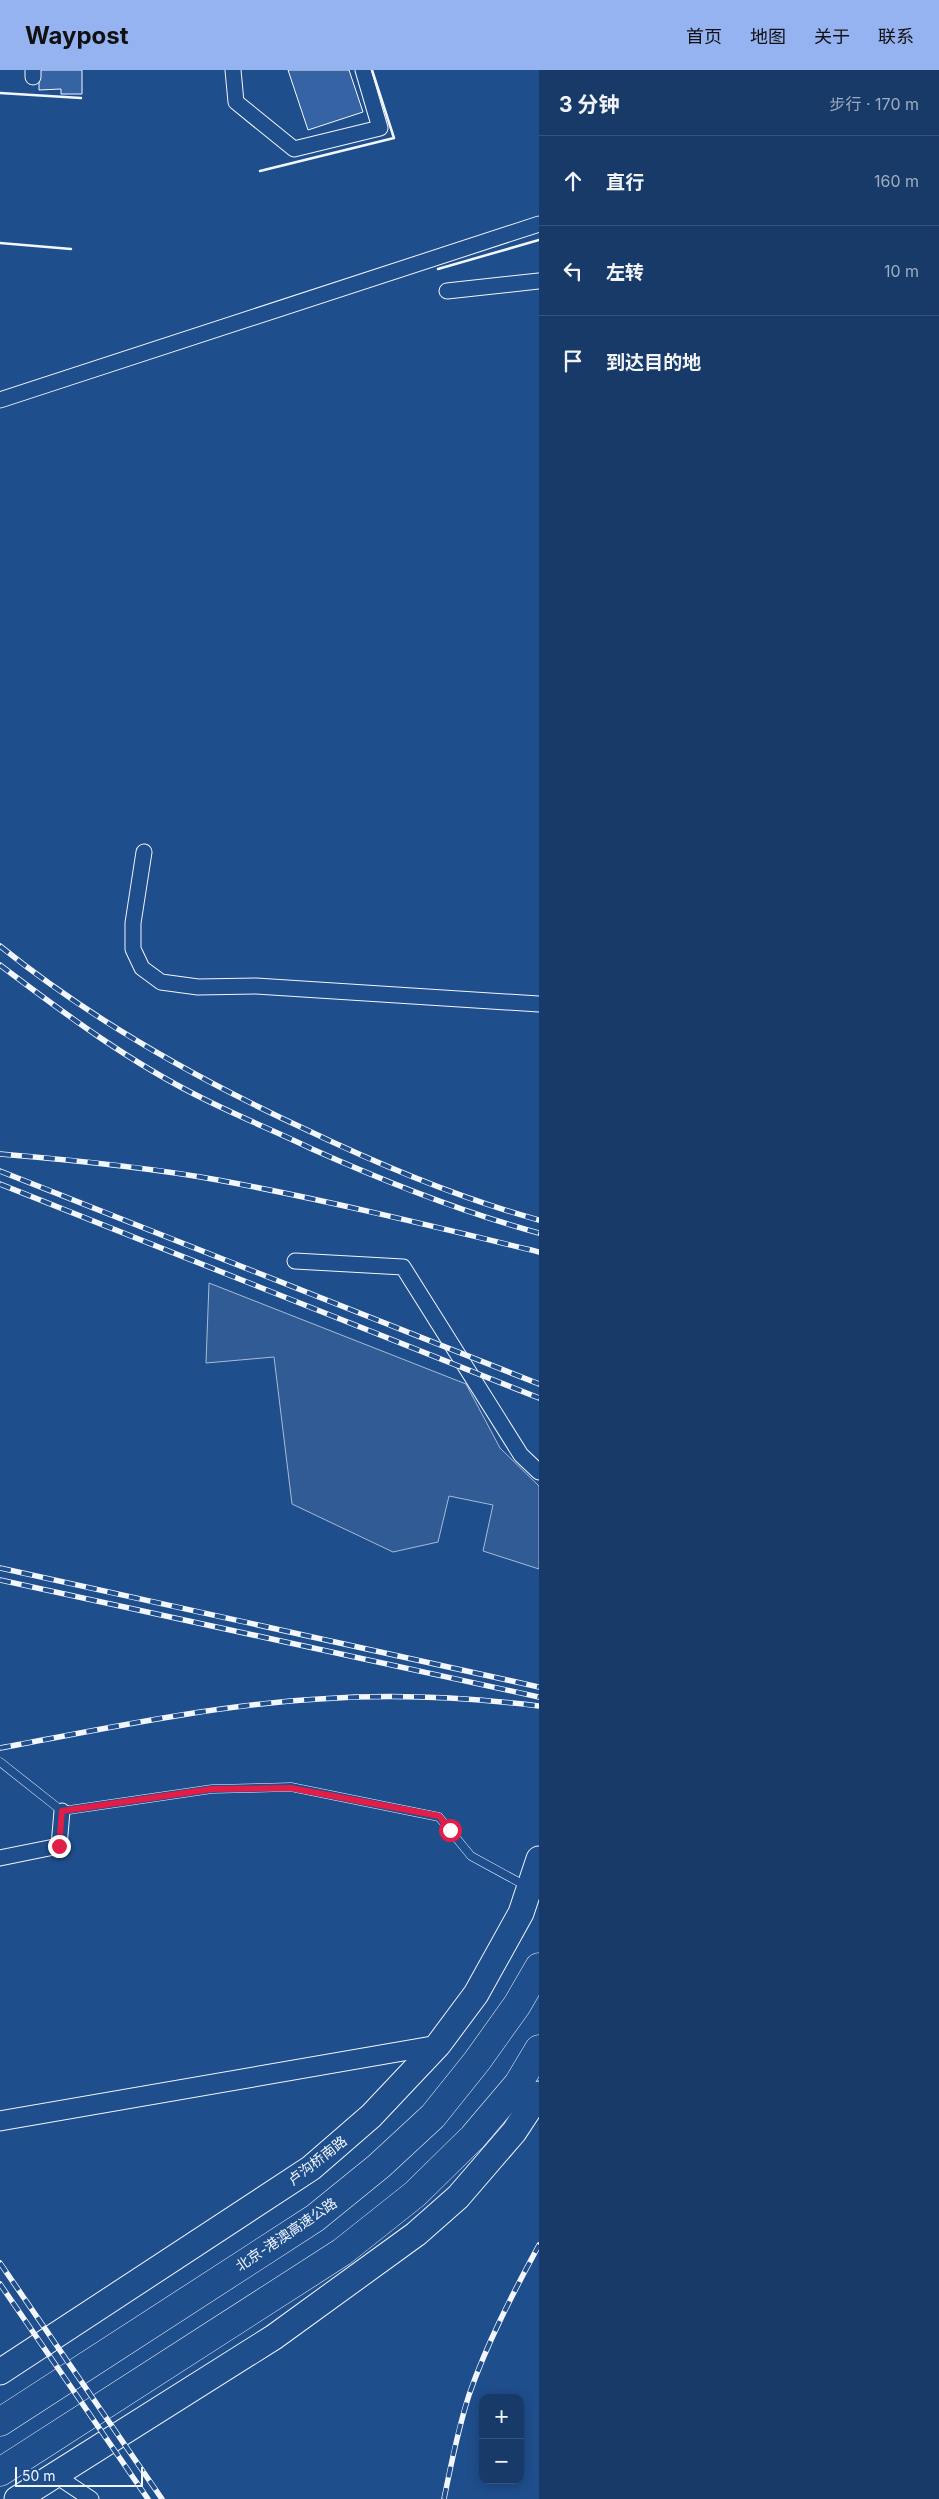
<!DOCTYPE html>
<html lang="zh">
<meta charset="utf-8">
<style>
:root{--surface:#173a69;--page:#244571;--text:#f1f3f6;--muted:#9eadc0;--line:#36547d;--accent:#95b2f1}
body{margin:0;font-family:Inter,"Noto Sans SC",sans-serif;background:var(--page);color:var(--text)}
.controls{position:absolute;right:15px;bottom:15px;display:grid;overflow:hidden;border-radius:10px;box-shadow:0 2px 12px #0003}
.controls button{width:45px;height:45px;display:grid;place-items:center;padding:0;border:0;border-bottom:1px solid var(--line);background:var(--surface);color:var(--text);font:25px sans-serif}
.scale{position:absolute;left:15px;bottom:12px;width:128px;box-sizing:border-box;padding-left:5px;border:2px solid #f2f6ff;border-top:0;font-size:14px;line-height:18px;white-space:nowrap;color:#f2f6ff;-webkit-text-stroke:4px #1f4e8c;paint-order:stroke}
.stop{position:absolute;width:15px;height:15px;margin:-11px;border:4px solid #e11d48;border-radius:50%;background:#fff}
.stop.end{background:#e11d48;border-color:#fff;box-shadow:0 1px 5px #0008}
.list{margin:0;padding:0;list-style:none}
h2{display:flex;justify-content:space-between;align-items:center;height:65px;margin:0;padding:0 20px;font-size:21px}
h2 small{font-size:16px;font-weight:400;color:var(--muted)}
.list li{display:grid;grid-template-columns:32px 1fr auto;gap:15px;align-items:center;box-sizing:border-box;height:90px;padding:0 20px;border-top:1px solid var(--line)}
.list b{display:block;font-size:19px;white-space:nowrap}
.list em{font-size:16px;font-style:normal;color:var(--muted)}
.icon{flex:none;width:28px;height:28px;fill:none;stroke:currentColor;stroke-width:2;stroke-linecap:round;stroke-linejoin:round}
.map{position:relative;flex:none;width:539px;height:2429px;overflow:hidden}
header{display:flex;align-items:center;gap:30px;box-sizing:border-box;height:70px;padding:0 25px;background:var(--accent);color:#111}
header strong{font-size:24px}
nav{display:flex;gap:28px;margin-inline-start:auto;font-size:18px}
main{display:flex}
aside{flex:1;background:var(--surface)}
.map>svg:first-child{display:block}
</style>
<header>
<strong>Waypost</strong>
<nav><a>首页</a><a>地图</a><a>关于</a><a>联系</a></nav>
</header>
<main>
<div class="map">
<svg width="539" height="2429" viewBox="0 0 539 2429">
<rect width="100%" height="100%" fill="#1f4e8c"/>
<polygon fill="#305b95" stroke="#a8bbd7" points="209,1213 466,1314 500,1378 539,1416 539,1499 483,1481 493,1435 449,1426 438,1472 393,1482 292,1434 274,1287 206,1293"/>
<g fill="#3563a3" stroke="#f2f6ff">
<polygon points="39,0 82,0 82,24 61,24 61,19 39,20"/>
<polygon points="288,0 349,0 363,42 308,60"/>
</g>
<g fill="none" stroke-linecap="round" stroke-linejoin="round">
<defs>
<polyline id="service" points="0,1692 62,1741 212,1719 291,1717 439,1747 471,1786 526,1816"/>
<g id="minor">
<polyline points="33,0 33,7"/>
<polyline points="233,0 236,32 294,79 380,58 363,0"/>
<polyline points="447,221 539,211"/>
<polyline points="0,330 539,154"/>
<polyline points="144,782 133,853 133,879 142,898 161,912 198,917 256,916 539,934"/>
<polyline points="295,1191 403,1197 521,1385 539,1402"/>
<polyline points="0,1788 59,1776 62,1741"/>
<polyline points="55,2405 91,2429"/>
</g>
<polyline id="tertiary" points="0,2051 438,1975"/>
<g id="trunk">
<polyline points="0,2302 311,2098 371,2046 438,1975 476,1924 521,1843 539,1789"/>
<polyline points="17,2429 274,2267 416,2164 458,2127 514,2062 539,2024"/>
</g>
<g id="motorway">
<polyline points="0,2352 315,2148 379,2096 433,2046 477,1991 517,1935 539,1897"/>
<polyline points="0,2402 342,2182 415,2124 473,2067 518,2014 539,1979"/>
</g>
</defs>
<use href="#service" stroke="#f2f6ff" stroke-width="9"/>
<use href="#minor" stroke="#f2f6ff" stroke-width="17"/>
<use href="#tertiary" stroke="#f2f6ff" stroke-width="21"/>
<use href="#trunk" stroke="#f2f6ff" stroke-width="27"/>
<use href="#motorway" stroke="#f2f6ff" stroke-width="29"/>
<use href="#service" stroke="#1f4e8c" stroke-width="8"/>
<use href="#minor" stroke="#1f4e8c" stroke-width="15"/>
<use href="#tertiary" stroke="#1f4e8c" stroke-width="19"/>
<use href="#trunk" stroke="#1f4e8c" stroke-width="25"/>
<use href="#motorway" stroke="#1f4e8c" stroke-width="28"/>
<defs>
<g id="rail">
<path d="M0 876C93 951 199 1010 307 1060 382 1096 459 1128 539 1150"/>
<path d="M0 895C65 944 132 994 206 1030 240 1047 277 1062 312 1079 386 1112 461 1142 539 1163"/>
<path d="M0 1084C72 1090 146 1097 218 1110 326 1130 432 1156 539 1182"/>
<polyline points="0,1101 539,1314"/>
<polyline points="0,1114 539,1328"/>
<polyline points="0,1498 539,1617"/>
<polyline points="0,1510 539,1627"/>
<path d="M0 1678C103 1659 215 1635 319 1629 393 1624 466 1627 539 1636"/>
<polyline points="0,2193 162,2429"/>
<polyline points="0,2214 148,2429"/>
<path d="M444 2429C451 2394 458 2359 469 2325 487 2273 513 2223 539 2175"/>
</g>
</defs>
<use href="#rail" stroke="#f2f6ff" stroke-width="5.5"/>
<use href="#rail" stroke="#1f4e8c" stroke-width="4" stroke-dasharray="11" stroke-linecap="butt"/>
<g stroke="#f2f6ff" stroke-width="2.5">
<polyline points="0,23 81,28"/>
<polyline points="260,101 394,68 372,0"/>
<polyline points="0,173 71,179"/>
<polyline points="438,199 539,170"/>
</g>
</g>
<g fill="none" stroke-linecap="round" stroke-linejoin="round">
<polyline stroke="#e11d48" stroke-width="6" points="59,1776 62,1741 212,1719 291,1718 439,1746 450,1760"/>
</g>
<g text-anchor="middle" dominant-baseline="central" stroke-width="4" stroke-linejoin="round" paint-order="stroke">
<g font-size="14" fill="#f2f6ff" stroke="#1f4e8c">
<text transform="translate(317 2090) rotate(-38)">卢沟桥南路</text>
<text transform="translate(286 2164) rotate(-34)">北京-港澳高速公路</text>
</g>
</g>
</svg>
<div class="controls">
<button>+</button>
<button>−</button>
</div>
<div class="scale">50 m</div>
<div class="stop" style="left:450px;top:1760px"></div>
<div class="stop end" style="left:59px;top:1776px"></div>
</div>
<aside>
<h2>3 分钟<small>步行 · 170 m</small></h2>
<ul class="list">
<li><svg class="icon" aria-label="ahead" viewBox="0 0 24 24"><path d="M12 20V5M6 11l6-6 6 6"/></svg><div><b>直行</b></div><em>160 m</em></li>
<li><svg class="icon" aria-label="left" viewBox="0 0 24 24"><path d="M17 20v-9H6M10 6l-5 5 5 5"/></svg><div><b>左转</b></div><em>10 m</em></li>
<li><svg class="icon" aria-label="arrive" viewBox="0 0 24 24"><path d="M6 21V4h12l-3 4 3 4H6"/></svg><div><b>到达目的地</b></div></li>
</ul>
</aside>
</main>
